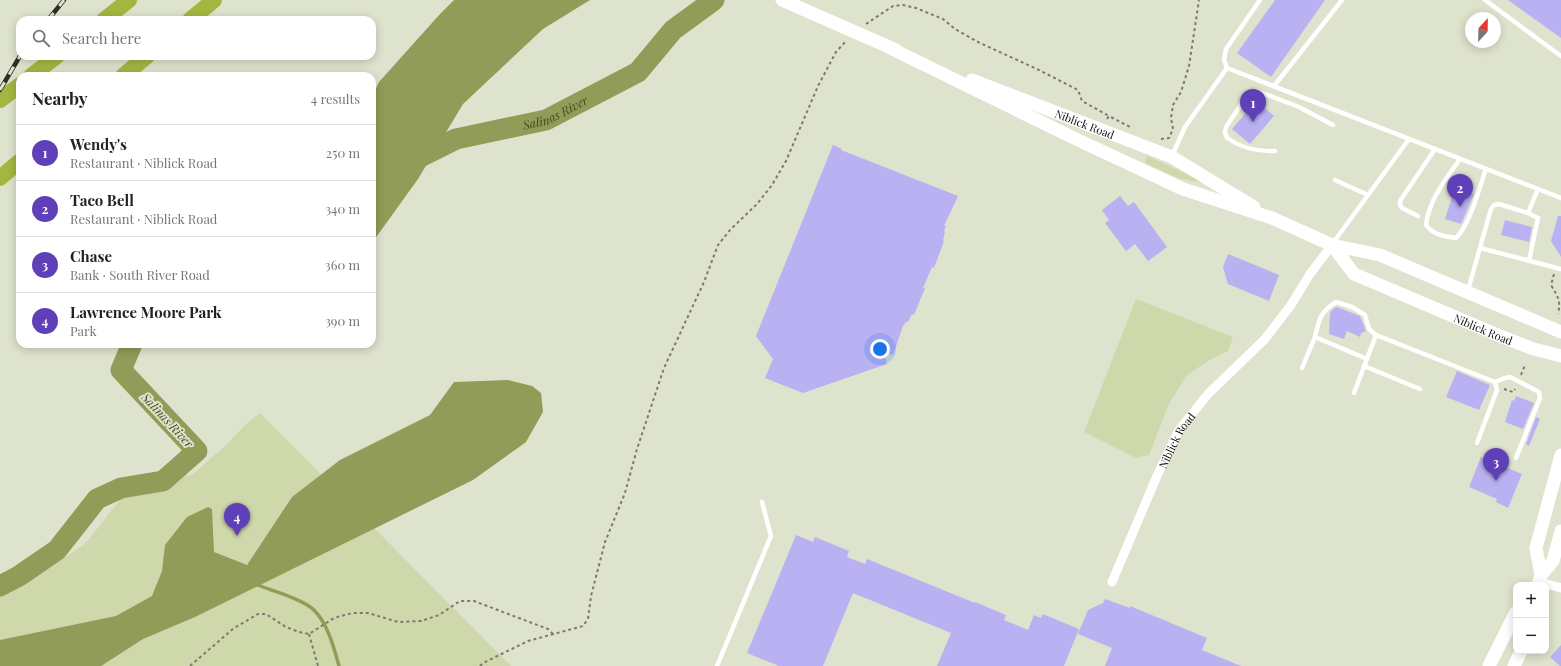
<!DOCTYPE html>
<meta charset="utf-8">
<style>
:root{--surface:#fff;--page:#f2f2f2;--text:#222;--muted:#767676;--line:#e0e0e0;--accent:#5f40b8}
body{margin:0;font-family:"Playfair Display",serif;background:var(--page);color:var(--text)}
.controls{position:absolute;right:12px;bottom:12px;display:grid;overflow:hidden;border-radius:8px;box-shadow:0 2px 10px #0003}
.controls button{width:36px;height:36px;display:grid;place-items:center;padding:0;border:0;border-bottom:1px solid var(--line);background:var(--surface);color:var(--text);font:20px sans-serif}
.compass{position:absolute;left:1465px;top:12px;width:36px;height:36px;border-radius:50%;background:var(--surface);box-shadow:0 2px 10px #0003;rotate:22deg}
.you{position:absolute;left:880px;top:349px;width:14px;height:14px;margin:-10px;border:3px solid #fff;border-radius:50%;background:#1a73e8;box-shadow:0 0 0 6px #1a73e833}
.badge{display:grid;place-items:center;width:26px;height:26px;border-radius:50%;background:var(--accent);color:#fff;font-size:13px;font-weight:700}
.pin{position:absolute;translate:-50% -33px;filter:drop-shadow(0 1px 2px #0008)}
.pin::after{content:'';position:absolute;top:21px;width:14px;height:12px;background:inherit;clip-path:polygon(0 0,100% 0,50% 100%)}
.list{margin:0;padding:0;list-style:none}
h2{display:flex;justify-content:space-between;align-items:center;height:52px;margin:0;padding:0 16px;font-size:17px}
h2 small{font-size:13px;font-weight:400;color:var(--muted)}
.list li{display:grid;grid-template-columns:26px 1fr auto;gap:12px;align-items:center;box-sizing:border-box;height:56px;padding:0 16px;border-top:1px solid var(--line)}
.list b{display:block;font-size:15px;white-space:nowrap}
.list p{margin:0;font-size:13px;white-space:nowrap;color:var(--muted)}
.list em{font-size:13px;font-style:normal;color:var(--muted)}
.icon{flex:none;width:22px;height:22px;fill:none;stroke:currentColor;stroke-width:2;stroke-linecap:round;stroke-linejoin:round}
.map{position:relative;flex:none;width:1561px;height:666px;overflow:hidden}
.search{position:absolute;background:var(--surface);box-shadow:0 2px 10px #0003;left:16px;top:16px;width:360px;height:44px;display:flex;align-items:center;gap:10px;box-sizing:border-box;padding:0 14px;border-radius:12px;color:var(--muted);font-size:15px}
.panel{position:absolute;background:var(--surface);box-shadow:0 2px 10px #0003;left:16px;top:72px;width:360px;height:276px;border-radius:12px}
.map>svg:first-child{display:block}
</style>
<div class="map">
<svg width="1561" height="666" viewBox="0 0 1561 666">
<rect width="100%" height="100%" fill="#dee3cd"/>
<g fill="#ced8ab">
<polygon points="1147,156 1209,184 1178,178 1145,163"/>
<polygon points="1136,299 1233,337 1228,351 1209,360 1186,376 1169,404 1149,455 1136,458 1084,432"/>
<polygon points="260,413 511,666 0,666 0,594 48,569 86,543 126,492 150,481 192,475 226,445 246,424"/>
</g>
<g fill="#909c58">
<polygon points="454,0 590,0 543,29 463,104 418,179 377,236 372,241 372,97 379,82 440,14"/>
<polygon points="508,380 532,386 541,393 543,412 526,442 473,480 195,617 143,639 101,666 0,666 0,640 116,616 152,596 162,571 165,545 187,517 208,507 212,509 214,552 247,565 292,497 340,460 430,415 454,382"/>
</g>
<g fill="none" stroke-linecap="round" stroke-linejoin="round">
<path stroke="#909c58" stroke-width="3.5" d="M255 584C270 590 303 599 314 610 328 624 334 648 339 666"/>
<g stroke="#909c58" stroke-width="21">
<path id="s1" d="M372 181 456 139 546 120 638 72 673 30 714 0"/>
<polyline points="0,586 19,576 57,550 97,499 121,488 163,481 197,451 121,370 132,344"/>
</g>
</g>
<g fill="#b9b1f2">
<polygon points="1275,0 1325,0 1271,77 1237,53"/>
<polygon points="1508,0 1561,0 1561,38"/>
<polygon points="1256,101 1274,116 1250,144 1232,129"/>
<polygon points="833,145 842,149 841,150 958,196 944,226 946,226 944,231 945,232 943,241 944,241 934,268 932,267 923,288 925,288 914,315 912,314 908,322 906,322 903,326 893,355 883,351 887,364 803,393 765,378 773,359 756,336"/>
<polygon points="1455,188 1474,194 1461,224 1445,219"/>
<polygon points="1120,196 1128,206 1134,202 1167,247 1148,261 1135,244 1126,251 1105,223 1109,220 1102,210"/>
<polygon points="1558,216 1561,216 1561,257 1551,241"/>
<polygon points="1505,220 1532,227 1529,242 1501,235"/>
<polygon points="1228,254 1279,275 1269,301 1228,284 1223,267"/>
<polygon points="1337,307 1360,316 1366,331 1361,333 1360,337 1347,331 1344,339 1329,334 1330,313 1333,309"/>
<polygon points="1457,371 1490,385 1479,410 1446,397"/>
<polygon points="1516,396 1534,403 1523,429 1505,422 1512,400 1514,401"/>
<polygon points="1536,417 1540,419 1529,446 1526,444"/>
<polygon points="1481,457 1522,474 1508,508 1496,502 1497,499 1469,487"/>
<polygon points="796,535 813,542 815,537 849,551 847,557 865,564 867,559 975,603 975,602 1006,615 1004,620 1028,630 1034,615 1041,618 1043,614 1079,629 1064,666 937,666 951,633 853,593 823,666 779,666 747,653"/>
<polygon points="1105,599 1130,608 1130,606 1207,638 1202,650 1241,666 1105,666 1112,648 1078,634 1088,610 1103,603"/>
<polygon points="1561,645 1561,666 1560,666 1550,657"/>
</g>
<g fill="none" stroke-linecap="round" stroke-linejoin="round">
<g stroke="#797c6d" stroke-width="2" stroke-dasharray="3 3" stroke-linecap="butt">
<polyline points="866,24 893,6 903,5 916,8 943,19 955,29 978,42 1037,69 1078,90 1082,101 1109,116"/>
<polyline points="1107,119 1109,116 1130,127"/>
<polyline points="1161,139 1169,138 1173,129 1171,118 1173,105 1181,92 1189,66 1199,0"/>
<path d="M1554 274 1551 285C1558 297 1561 300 1558 314"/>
<polyline points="1521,375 1525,365"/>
<polyline points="1504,389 1513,392 1515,389"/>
<polyline points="309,634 318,666"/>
<polyline points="190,666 234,628 258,614 266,614 286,627 299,632 309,634 334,618 352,613 368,613 398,622 421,621 439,615 460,601 474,601 548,629 554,635"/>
<polyline points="480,666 483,663 528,641 583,626 588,619 591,596 605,542 625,493 637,449 664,368 704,282 718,245 730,230 757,204 772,185 786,161 818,86 836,52 846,41"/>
</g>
<g stroke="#fff" stroke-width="4.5">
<polyline points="1485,0 1561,56"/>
<polyline points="1227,68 1224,60 1226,49 1260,0"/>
<polyline points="1274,86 1342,0"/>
<path d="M1275 151C1256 152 1242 148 1227 138L1225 132 1226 127 1248 94 1252 92 1257 91 1299 107 1333 125"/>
<polyline points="1172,156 1185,127 1227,68 1561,198"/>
<path d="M1460 159C1446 179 1429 199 1426 225 1433 235 1444 236 1456 238 1470 225 1479 188 1486 169"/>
<polyline points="1335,180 1368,195"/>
<polyline points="1528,213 1538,218 1529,261"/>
<polyline points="1418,216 1402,208 1400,205 1400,201 1435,149"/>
<polyline points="1333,243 1409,139"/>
<polyline points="1480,248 1561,269"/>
<polyline points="1468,290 1491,209 1494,205 1499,204 1528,213 1538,189"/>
<path d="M1315 337C1319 320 1320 312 1336 302L1352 307 1365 315 1369 329 1376 335"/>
<polyline points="1364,366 1420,389"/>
<polyline points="1302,368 1315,337 1367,359"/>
<polyline points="1495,382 1505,378 1510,377 1539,392 1540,398 1516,458"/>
<polyline points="1354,393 1376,335 1495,382 1497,390 1477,443"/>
<polyline points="717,666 771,536 762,502"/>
</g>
<g stroke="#fff" stroke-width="9">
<path id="s2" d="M1112 582 1157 476 1179 430 1208 394 1265 339 1291 305 1310 274 1332 245"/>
<polyline points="1539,582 1561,588"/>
</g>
<g stroke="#fff" stroke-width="13">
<polyline points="782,0 896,50"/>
<polyline points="888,47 1078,140 1183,189 1272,218 1332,245 1380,255 1561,332"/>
<path id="s3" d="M972 80 1172 157 1254 207"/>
<path id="s4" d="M1332 245 1354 274 1500 336 1534 349 1561 356"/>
<polyline points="1541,575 1536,548 1561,455"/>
<polyline points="1538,585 1541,575 1553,561 1561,531"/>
<polyline points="1489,666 1516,612"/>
<polyline points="1514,666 1521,651"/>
</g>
<g stroke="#a4b640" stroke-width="16">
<polyline points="104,20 129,0"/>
<polyline points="190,20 214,0"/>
<polyline points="31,76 57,56"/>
<polyline points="123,76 147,56"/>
<polyline points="0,100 20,85"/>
<polyline points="0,178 20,161"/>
</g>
<defs>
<g id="rail">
<polyline points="48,20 64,0"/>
<polyline points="0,90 20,56"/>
</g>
</defs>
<use href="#rail" stroke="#2e3026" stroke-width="4.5"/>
<use href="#rail" stroke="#dee3cd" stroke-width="3" stroke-dasharray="9" stroke-linecap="butt"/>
</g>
<g text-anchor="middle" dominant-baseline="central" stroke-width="4" stroke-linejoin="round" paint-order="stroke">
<g font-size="11" fill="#0e0f08" stroke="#dee3cd">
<text stroke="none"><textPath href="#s3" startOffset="121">Niblick Road</textPath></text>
<text stroke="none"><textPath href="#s4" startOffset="177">Niblick Road</textPath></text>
<text stroke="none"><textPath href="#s2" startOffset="156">Niblick Road</textPath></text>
</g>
<g font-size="12" font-style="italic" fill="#434b18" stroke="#dee3cd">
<text stroke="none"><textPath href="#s1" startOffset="197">Salinas River</textPath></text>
<text transform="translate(168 420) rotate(47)">Salinas River</text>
</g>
</g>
</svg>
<div class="controls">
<button>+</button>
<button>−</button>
</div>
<svg class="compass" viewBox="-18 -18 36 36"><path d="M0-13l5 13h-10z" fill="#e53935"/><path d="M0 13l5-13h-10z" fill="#767676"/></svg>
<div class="you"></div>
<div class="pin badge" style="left:1253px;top:122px">1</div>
<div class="pin badge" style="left:1460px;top:207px">2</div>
<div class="pin badge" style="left:1496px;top:481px">3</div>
<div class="pin badge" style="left:237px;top:536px">4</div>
<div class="search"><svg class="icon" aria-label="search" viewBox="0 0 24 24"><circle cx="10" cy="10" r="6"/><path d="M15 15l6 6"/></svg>Search here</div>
<section class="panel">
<h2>Nearby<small>4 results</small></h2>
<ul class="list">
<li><span class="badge">1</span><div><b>Wendy's</b><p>Restaurant · Niblick Road</p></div><em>250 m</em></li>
<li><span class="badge">2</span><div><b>Taco Bell</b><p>Restaurant · Niblick Road</p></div><em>340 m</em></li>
<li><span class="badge">3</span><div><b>Chase</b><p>Bank · South River Road</p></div><em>360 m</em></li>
<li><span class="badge">4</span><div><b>Lawrence Moore Park</b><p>Park</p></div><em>390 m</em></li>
</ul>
</section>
</div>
